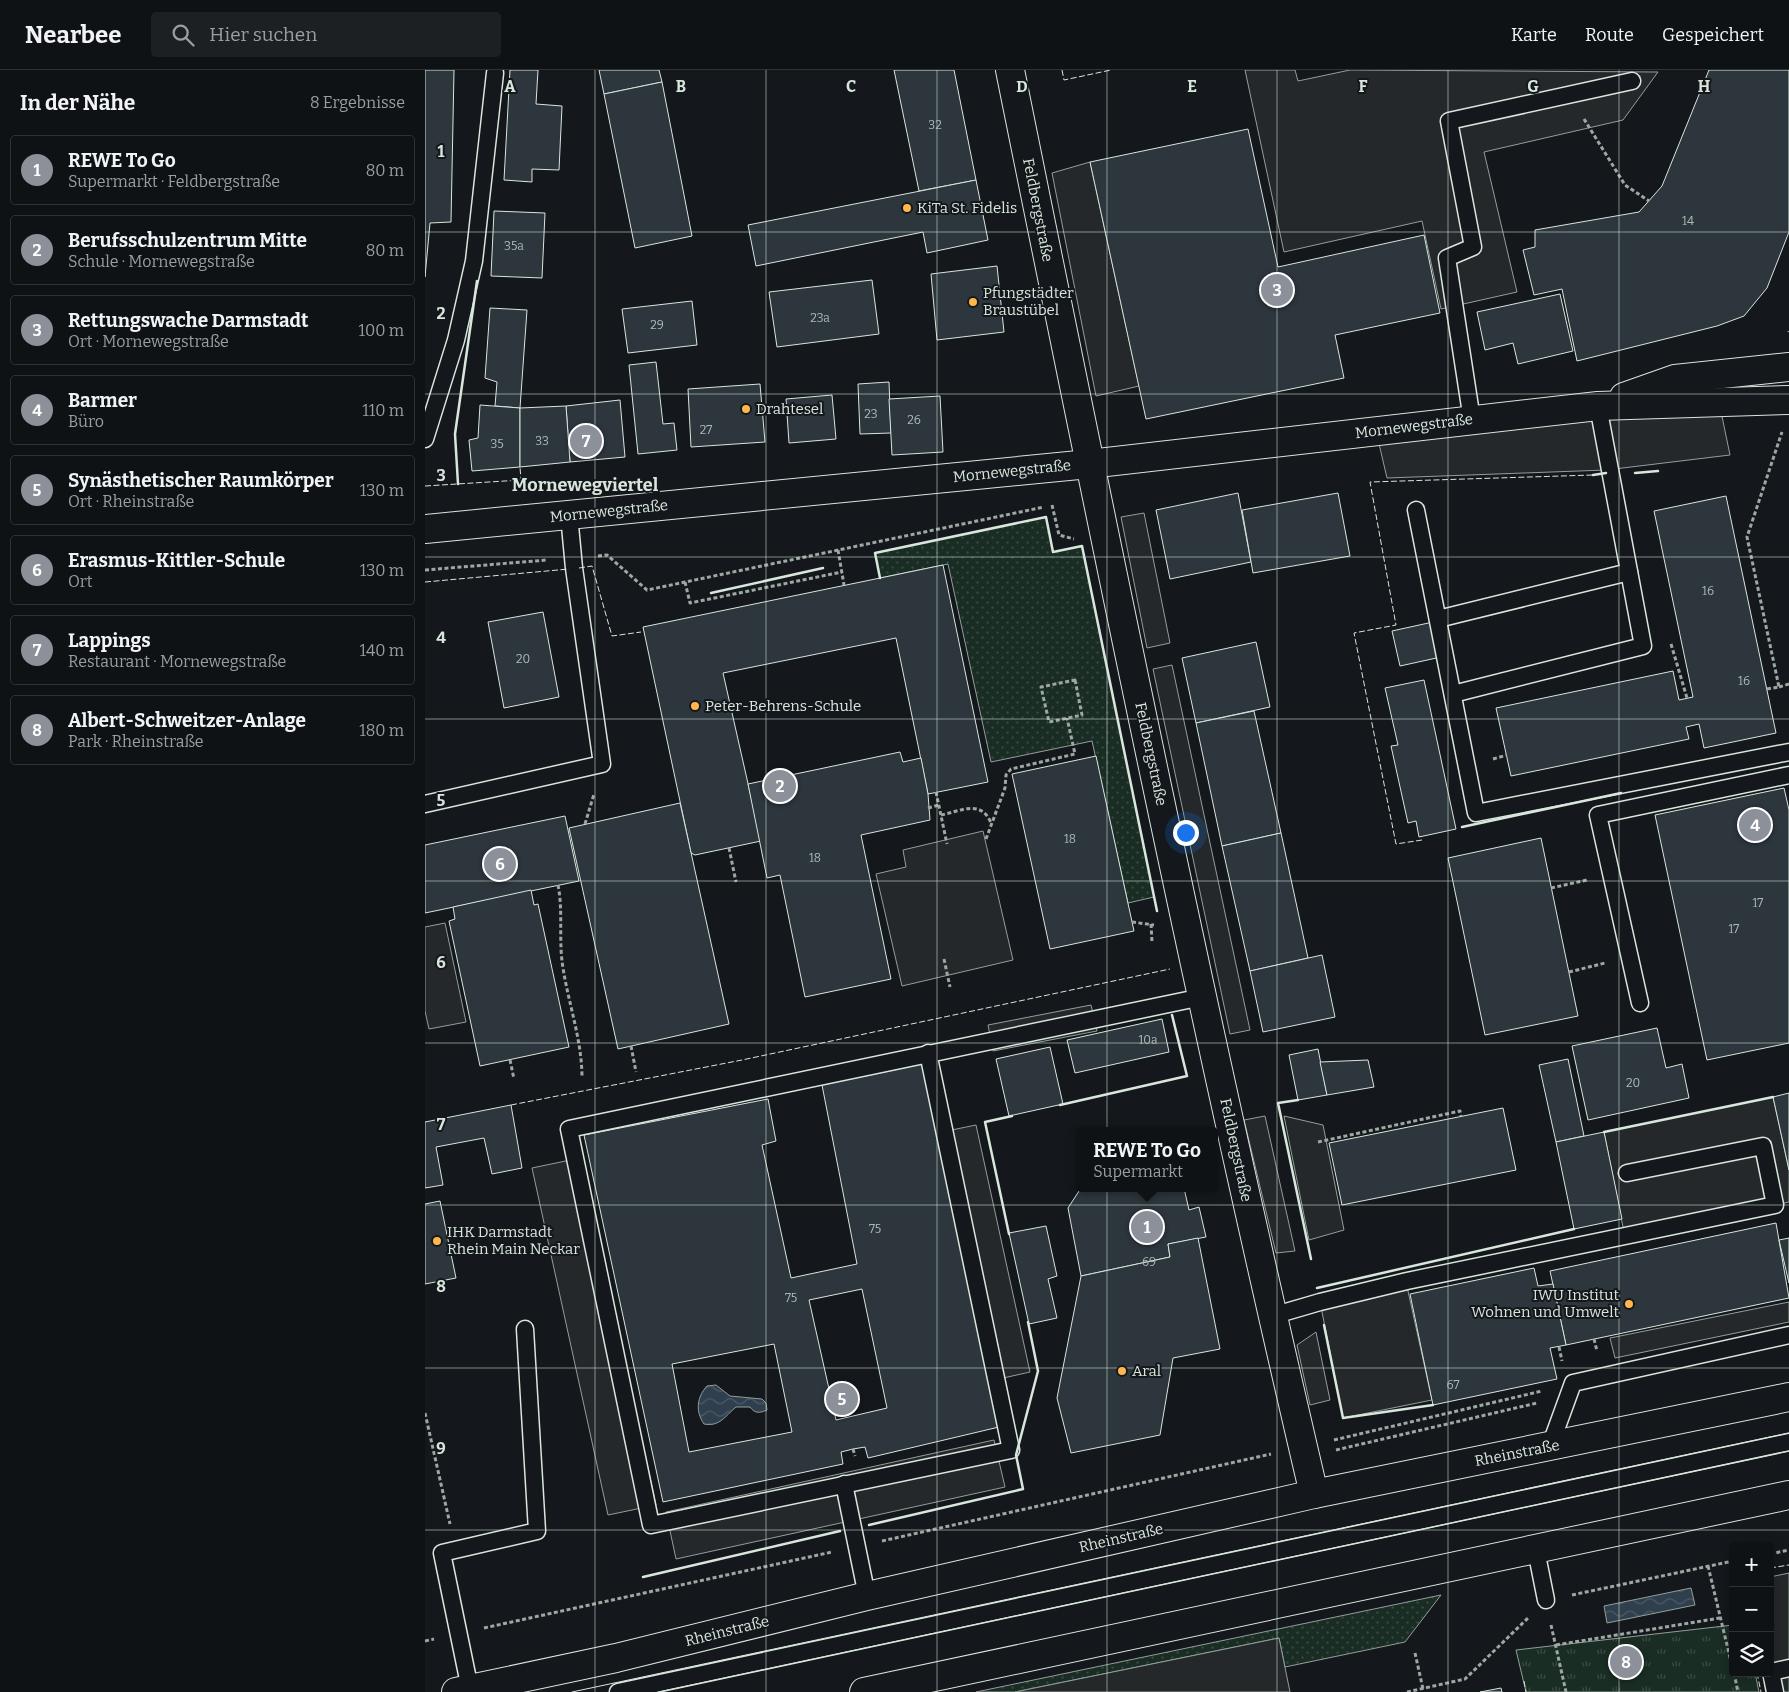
<!DOCTYPE html>
<html lang="de">
<meta charset="utf-8">
<style>
:root{--surface:#0f1215;--page:#1d2022;--text:#f1f3f6;--muted:#9b9ea0;--line:#2f3234;--accent:#8c9099}
body{margin:0;font-family:Bitter,serif;background:var(--page);color:var(--text)}
.controls{position:absolute;right:15px;bottom:15px;display:grid;overflow:hidden;border-radius:5px;box-shadow:0 2px 12px #0003}
.controls button{width:45px;height:45px;display:grid;place-items:center;padding:0;border:0;border-bottom:1px solid var(--line);background:var(--surface);color:var(--text);font:25px sans-serif}
.you{position:absolute;left:760px;top:762px;width:18px;height:18px;margin:-12px;border:4px solid #fff;border-radius:50%;background:#1a73e8;box-shadow:0 0 0 8px #1a73e833}
.badge{display:grid;place-items:center;width:32px;height:32px;border-radius:50%;background:var(--accent);color:#fff;font-size:16px;font-weight:700}
.pin{position:absolute;translate:-50% -50%;border:2px solid #fff;box-shadow:0 1px 5px #0006}
.popup{position:absolute;left:651px;top:1057px;width:142px;height:65px;box-sizing:border-box;display:grid;place-content:center;border-radius:5px;background:var(--surface);filter:drop-shadow(0 1px 4px #0005);font-size:16px;white-space:nowrap;color:var(--muted)}
.popup b{font-size:19px;color:var(--text)}
.popup::after{content:'';position:absolute;left:50%;top:100%;margin-left:-10px;border:10px solid transparent;border-top-color:var(--surface)}
.list{margin:0;padding:0;list-style:none}
h2{display:flex;justify-content:space-between;align-items:center;height:65px;margin:0;padding:0 20px;font-size:21px}
h2 small{font-size:16px;font-weight:400;color:var(--muted)}
.list li{display:grid;grid-template-columns:32px 1fr auto;gap:15px;align-items:center;box-sizing:border-box;height:70px;margin:0 10px 10px;padding:0 10px;border:1px solid var(--line);border-radius:5px}
.list b{display:block;font-size:19px;white-space:nowrap}
.list p{margin:0;font-size:16px;white-space:nowrap;color:var(--muted)}
.list em{font-size:16px;font-style:normal;color:var(--muted)}
.icon{flex:none;width:28px;height:28px;fill:none;stroke:currentColor;stroke-width:2;stroke-linecap:round;stroke-linejoin:round}
.map{position:relative;flex:none;width:1364px;height:1622px;overflow:hidden}
header{display:flex;align-items:center;gap:30px;box-sizing:border-box;height:70px;padding:0 25px;background:var(--surface);border-bottom:1px solid var(--line)}
header strong{font-size:24px}
nav{display:flex;gap:28px;margin-inline-start:auto;font-size:18px}
.search{width:350px;height:45px;background:var(--page);display:flex;align-items:center;gap:12px;box-sizing:border-box;padding:0 18px;border-radius:5px;color:var(--muted);font-size:19px}
main{display:flex}
aside{flex:1;background:var(--surface)}
.map>svg:first-child{display:block}
</style>
<header>
<strong>Nearbee</strong>
<div class="search"><svg class="icon" aria-label="search" viewBox="0 0 24 24"><circle cx="10" cy="10" r="6"/><path d="M15 15l6 6"/></svg>Hier suchen</div>
<nav><a>Karte</a><a>Route</a><a>Gespeichert</a></nav>
</header>
<main>
<aside>
<h2>In der Nähe<small>8 Ergebnisse</small></h2>
<ul class="list">
<li><span class="badge">1</span><div><b>REWE To Go</b><p>Supermarkt · Feldbergstraße</p></div><em>80 m</em></li>
<li><span class="badge">2</span><div><b>Berufsschulzentrum Mitte</b><p>Schule · Mornewegstraße</p></div><em>80 m</em></li>
<li><span class="badge">3</span><div><b>Rettungswache Darmstadt</b><p>Ort · Mornewegstraße</p></div><em>100 m</em></li>
<li><span class="badge">4</span><div><b>Barmer</b><p>Büro</p></div><em>110 m</em></li>
<li><span class="badge">5</span><div><b>Synästhetischer Raumkörper</b><p>Ort · Rheinstraße</p></div><em>130 m</em></li>
<li><span class="badge">6</span><div><b>Erasmus-Kittler-Schule</b><p>Ort</p></div><em>130 m</em></li>
<li><span class="badge">7</span><div><b>Lappings</b><p>Restaurant · Mornewegstraße</p></div><em>140 m</em></li>
<li><span class="badge">8</span><div><b>Albert-Schweitzer-Anlage</b><p>Park · Rheinstraße</p></div><em>180 m</em></li>
</ul>
</aside>
<div class="map">
<svg width="1364" height="1622" viewBox="0 0 1364 1622">
<defs>
<pattern id="grass-dots" width="8" height="8" patternUnits="userSpaceOnUse" patternTransform="scale(1.25)"><rect width="8" height="8" fill="#1a2d24"/><path d="M2 2h.1M6 6h.1" fill="none" stroke="#3b4b43" stroke-width="1.8" stroke-linecap="round"/></pattern>
<pattern id="park-tufts" width="24" height="20" patternUnits="userSpaceOnUse" patternTransform="scale(1.25)"><rect width="24" height="20" fill="#1a2d24"/><path d="M3 7l-1-3M5 7V3M7 7l1-3M15 17l-1-3M17 17v-4M19 17l1-3" fill="none" stroke="#3b4b43"/></pattern>
<pattern id="water-waves" width="16" height="10" patternUnits="userSpaceOnUse" patternTransform="scale(1.25)"><rect width="16" height="10" fill="#2f3f4d"/><path d="M0 5q4-4 8 0t8 0" fill="none" stroke="#4c5b66"/></pattern>
</defs>
<rect width="100%" height="100%" fill="#14181c"/>
<g fill="url(#grass-dots)" stroke="#939e99">
<polygon points="621,447 628,482 657,476 729,827 703,833 667,671 566,692 523,494 455,508 450,483"/>
<polygon points="1016,1525 980,1572 860,1597 854,1568 590,1622 551,1622"/>
</g>
<polygon fill="url(#park-tufts)" stroke="#939e99" points="1308,1555 1308,1603 1330,1603 1334,1622 1101,1622 1091,1580"/>
<g fill="#24282b" stroke="#939e99">
<polygon points="820,0 870,0 873,11 925,0 1233,2 1198,50 1059,82 1092,222 1016,239 997,151 859,182"/>
<polygon points="665,92 714,316 671,326 627,103"/>
<polygon points="1294,332 1305,385 1181,400 962,408 951,361"/>
<polygon points="719,443 745,573 722,578 696,447"/>
<polygon points="747,595 825,960 805,964 728,599"/>
<polygon points="558,761 588,890 477,916 451,804 481,797 478,780"/>
<polygon points="20,853 41,952 4,959 0,941 0,857"/>
<polygon points="666,935 672,961 568,981 563,955"/>
<polygon points="1348,1027 1364,1100 1364,1132 1200,1167 1179,1062"/>
<polygon points="840,1046 870,1181 851,1183 819,1050"/>
<polygon points="859,1046 898,1055 919,1160 884,1170"/>
<polygon points="551,1055 605,1302 565,1311 512,1063"/>
<polygon points="155,1088 231,1435 183,1445 107,1098"/>
<polygon points="981,1212 1007,1330 918,1348 895,1232"/>
<polygon points="1364,1232 1364,1252 1190,1288 1185,1268"/>
<polygon points="891,1262 905,1330 885,1335 872,1275"/>
<polygon points="569,1370 580,1417 251,1489 241,1442"/>
<polygon points="1364,1503 1364,1622 1342,1622 1338,1603 1345,1603 1345,1507"/>
<polygon points="854,1568 865,1622 590,1622"/>
</g>
<g fill="url(#water-waves)" stroke="#939e99">
<path d="M291 1315 305 1326 337 1329 341 1333 342 1340C335 1343 330 1344 325 1337H311C300 1346 295 1357 279 1354 270 1341 272 1327 282 1316Z"/>
<polygon points="1266,1518 1270,1535 1182,1553 1179,1536"/>
</g>
<g fill="#2c363c" stroke="#d8e6dc" fill-rule="evenodd">
<polygon points="0,0 29,0 26,152 5,153 0,207"/>
<polygon points="85,0 113,0 111,34 137,36 134,100 107,99 107,112 79,110"/>
<polygon points="174,0 234,0 237,12 179,24"/>
<polygon points="469,0 529,0 551,110 494,121"/>
<polygon points="1284,0 1364,0 1364,162 1342,218 1319,246 1292,256 1152,291 1137,219 1109,225 1098,180 1110,177 1110,160 1214,142 1237,116"/>
<polygon points="237,12 267,166 210,178 179,24"/>
<polygon points="823,59 853,197 999,165 1015,243 910,265 919,308 721,349 665,92"/>
<polygon points="551,110 563,170 502,183 498,162 331,196 323,155"/>
<polygon points="69,141 120,143 117,208 66,206"/>
<polygon points="572,196 579,262 512,270 506,204"/>
<polygon points="447,210 454,264 352,277 344,222"/>
<polygon points="1135,224 1148,281 1093,294 1088,273 1060,280 1052,242"/>
<polygon points="267,231 272,275 203,283 197,239"/>
<polygon points="65,238 102,240 95,338 70,336 72,312 60,308"/>
<polygon points="231,292 238,354 249,353 252,380 213,384 204,295"/>
<polygon points="464,312 466,363 435,364 433,314"/>
<polygon points="335,314 340,372 266,377 263,319"/>
<polygon points="407,325 411,369 364,373 361,329"/>
<polygon points="515,326 518,382 467,385 464,329"/>
<polygon points="195,330 200,387 145,392 141,336"/>
<polygon points="55,335 95,338 95,397 47,401 44,370 53,368"/>
<polygon points="141,336 145,392 95,397 95,338"/>
<polygon points="813,423 826,492 745,509 731,440"/>
<polygon points="913,423 925,486 828,503 817,440"/>
<polygon points="1301,426 1351,663 1279,678 1274,654 1261,657 1264,669 1086,706 1071,638 1248,601 1254,630 1268,627 1229,441"/>
<polygon points="518,495 563,712 503,724 471,568 298,603 336,771 270,785 266,783 218,557"/>
<polygon points="118,542 134,627 79,638 63,552"/>
<polygon points="1008,552 1016,587 975,596 967,561"/>
<polygon points="831,572 845,637 771,653 757,588"/>
<polygon points="999,610 1031,759 994,767 991,751 983,753 966,676 973,675 960,618"/>
<polygon points="829,641 856,763 797,776 771,653"/>
<polygon points="475,682 478,692 496,688 503,724 505,750 436,765 466,909 380,927 355,805 342,808 323,714"/>
<polygon points="671,686 709,861 625,879 587,704"/>
<polygon points="1359,718 1364,740 1364,973 1282,990 1230,745"/>
<polygon points="255,733 304,954 193,979 144,758"/>
<polygon points="140,746 154,811 0,843 0,775"/>
<polygon points="856,763 883,888 825,901 797,776"/>
<polygon points="1116,768 1153,946 1060,965 1023,788"/>
<polygon points="106,820 109,835 113,834 144,977 55,996 24,851 30,849 28,837"/>
<polygon points="897,885 910,947 838,962 825,901"/>
<polygon points="737,949 744,982 650,1003 642,970"/>
<polygon points="1232,958 1241,998 1257,994 1264,1028 1163,1050 1147,976"/>
<polygon points="625,977 638,1034 584,1046 571,989"/>
<polygon points="893,979 902,1025 873,1030 864,985"/>
<polygon points="1143,989 1159,1066 1131,1072 1114,995"/>
<polygon points="943,990 949,1017 902,1025 895,992"/>
<path d="M497 994 574 1357 443 1388 440 1377 428 1379 416 1382 418 1394 238 1432 159 1065 343 1029 351 1071 337 1075 366 1208 432 1194 397 1015ZM437 1219 462 1338 411 1350 384 1230ZM349 1274 367 1362 264 1382 247 1294Z"/>
<polygon points="1364,1023 1364,1100 1348,1027"/>
<polygon points="86,1035 97,1098 67,1104 59,1068 11,1077 18,1115 0,1118 0,1052"/>
<polygon points="1078,1038 1091,1100 917,1135 904,1073"/>
<polygon points="1179,1062 1197,1149 1149,1159 1131,1072"/>
<polygon points="656,1118 759,1118 764,1140 774,1137 781,1167 743,1174 745,1187 656,1206 643,1138"/>
<polygon points="15,1131 31,1208 0,1214 0,1134"/>
<polygon points="1351,1153 1364,1228 1141,1275 1125,1201"/>
<polygon points="621,1156 632,1206 623,1209 632,1248 604,1254 584,1163"/>
<polygon points="773,1168 795,1279 748,1288 735,1365 646,1383 632,1328 656,1206 745,1187 743,1174"/>
<polygon points="1364,1168 1364,1213 1354,1170"/>
<polygon points="1109,1198 1113,1216 1128,1214 1141,1275 1125,1278 1132,1309 1008,1335 985,1224"/>
<polygon points="1076,1618 1077,1622 1055,1622"/>
</g>
<g fill="none" stroke-linecap="round" stroke-linejoin="round">
<defs>
<g id="lane">
<polyline points="1047,350 1022,188 1048,177 1024,51 1207,11"/>
<polyline points="0,369 31,270 49,191 70,3"/>
<polyline points="991,440 1051,743 1364,682"/>
<polyline points="1013,549 1204,502"/>
<polyline points="1028,624 1218,576 1173,336"/>
<polyline points="0,734 177,694 149,498 144,445"/>
<polyline points="1215,933 1173,745 1364,705"/>
<polyline points="503,983 586,1380 226,1455 144,1059 777,927"/>
<polyline points="847,1246 895,1232 982,1211 1350,1135 1338,1076 1202,1103"/>
<polyline points="1125,1376 1148,1313 1364,1265"/>
<polyline points="419,1414 442,1526"/>
<polyline points="1111,1480 1121,1530"/>
<polyline points="45,1619 17,1483 112,1461 100,1259"/>
<polyline points="193,1622 1364,1372"/>
<polyline points="1350,1622 1346,1602 1364,1598"/>
</g>
<path id="street" d="M585 0C681 476 778 951 889 1424"/>
<g id="secondary">
<polyline points="1199,327 1250,309 1364,297"/>
<polyline points="0,459 664,394 1173,336 1364,330"/>
</g>
<g id="primary">
<polyline points="31,1622 191,1588 442,1526 889,1424 1364,1327"/>
<polyline points="439,1622 1364,1425"/>
</g>
</defs>
<use href="#lane" stroke="#d8e6dc" stroke-width="19"/>
<use href="#street" stroke="#d8e6dc" stroke-width="30"/>
<use href="#secondary" stroke="#d8e6dc" stroke-width="30"/>
<use href="#primary" stroke="#d8e6dc" stroke-width="30"/>
<g stroke="#9da8a2" stroke-width="3" stroke-dasharray="4 2.5" stroke-linecap="butt">
<polyline points="1159,49 1200,115 1224,131"/>
<polyline points="1364,261 1364,262"/>
<polyline points="627,435 634,465 649,469"/>
<polyline points="413,480 419,515"/>
<polyline points="173,486 182,485 222,520 619,437"/>
<polyline points="0,500 122,490"/>
<polyline points="260,512 265,533 417,502"/>
<polyline points="1246,574 1262,628"/>
<polygon points="650,610 657,645 624,652 616,617"/>
<polyline points="1354,617 1364,614"/>
<polyline points="1342,619 1354,617 1322,467 1357,362"/>
<polyline points="1068,689 1082,685"/>
<polyline points="511,722 522,774"/>
<polyline points="503,738 514,735"/>
<path d="M516 745C536 741 556 729 566 753"/>
<polyline points="160,754 169,724"/>
<polyline points="561,769 580,718 581,705 586,699 650,684 642,648"/>
<polyline points="304,778 311,812"/>
<path d="M133 815C138 840 134 865 137 891 142 930 157 968 157 1008"/>
<polyline points="1126,818 1162,810"/>
<polyline points="707,852 729,855"/>
<polyline points="726,854 727,872"/>
<polyline points="519,889 525,917"/>
<polyline points="1144,902 1180,893"/>
<polyline points="206,976 211,1002"/>
<polyline points="85,990 89,1009"/>
<polyline points="893,1072 1035,1041 1036,1046"/>
<polyline points="1169,1269 1172,1281"/>
<polyline points="1134,1277 1137,1291"/>
<polyline points="0,1343 25,1454"/>
<polyline points="909,1370 1117,1321"/>
<polyline points="428,1379 430,1386"/>
<polyline points="911,1380 1112,1333"/>
<polyline points="457,1471 846,1384"/>
<polyline points="1345,1484 1364,1480"/>
<polyline points="1283,1496 1308,1600"/>
<polyline points="1147,1525 1308,1491"/>
<polyline points="1126,1555 1141,1622"/>
<polyline points="59,1558 407,1482"/>
<polyline points="0,1571 9,1569"/>
<polyline points="1131,1575 1295,1548"/>
<polyline points="990,1583 998,1619"/>
<polyline points="1309,1603 1313,1622"/>
<polyline points="982,1622 1040,1609 1103,1548"/>
</g>
<use href="#lane" stroke="#14181c" stroke-width="16"/>
<use href="#street" stroke="#14181c" stroke-width="28"/>
<use href="#secondary" stroke="#14181c" stroke-width="28"/>
<use href="#primary" stroke="#14181c" stroke-width="28"/>
<g stroke="#d8e6dc" stroke-width="1">
<polyline points="147,1622 1364,1363"/>
<polyline points="233,1622 1364,1381"/>
</g>
<g stroke="#d8e6dc" stroke-width="1" stroke-dasharray="6 2.5" stroke-linecap="butt">
<polyline points="637,0 639,10 686,0"/>
<polyline points="0,416 96,410 95,397"/>
<polyline points="154,498 167,496 187,566 216,562"/>
<polyline points="0,512 144,499"/>
<polyline points="997,770 971,774 929,563 971,555 945,412 1168,405"/>
<polyline points="86,1035 317,990 745,899"/>
<polyline points="1345,1498 1364,1495"/>
<polyline points="1332,1603 1336,1622"/>
<polyline points="1099,1611 1101,1622"/>
</g>
<g stroke="#d8e6dc" stroke-width="2.5">
<polyline points="1210,403 1233,401"/>
<polyline points="1168,405 1181,403"/>
<polyline points="33,414 30,364 52,211"/>
<polyline points="455,508 450,483 621,447 628,482 657,476 732,841"/>
<polyline points="286,523 398,498"/>
<polyline points="1037,757 1196,723"/>
<polyline points="873,1030 853,1033 886,1189"/>
<polyline points="635,1035 762,1006 747,945"/>
<polyline points="1179,1062 1348,1027"/>
<polyline points="584,1164 560,1052 587,1046"/>
<polyline points="892,1218 1149,1159"/>
<polyline points="899,1255 918,1348 1008,1335"/>
<polyline points="444,1455 598,1419 591,1385 613,1301 603,1252"/>
<polyline points="218,1507 415,1461"/>
</g>
</g>
<path fill="none" stroke="#d8e6dc" stroke-width="1" stroke-opacity="0.55" d="M170 0V1622M341 0V1622M512 0V1622M682 0V1622M852 0V1622M1023 0V1622M1194 0V1622M0 162H1364M0 324H1364M0 487H1364M0 649H1364M0 811H1364M0 973H1364M0 1135H1364M0 1298H1364M0 1460H1364"/>
<g fill="#ffb74d" stroke="#14181c" stroke-width="2">
<circle cx="482" cy="138" r="5"/>
<circle cx="548" cy="232" r="5"/>
<circle cx="321" cy="339" r="5"/>
<circle cx="270" cy="636" r="5"/>
<circle cx="12" cy="1171" r="5"/>
<circle cx="1204" cy="1234" r="5"/>
<circle cx="697" cy="1301" r="5"/>
</g>
<g text-anchor="middle" dominant-baseline="central" stroke-width="4" stroke-linejoin="round" paint-order="stroke">
<g font-size="12" fill="#adbab4">
<text x="510" y="55">32</text>
<text x="1263" y="151">14</text>
<text x="89" y="176">35a</text>
<text x="395" y="248">23a</text>
<text x="232" y="255">29</text>
<text x="446" y="344">23</text>
<text x="489" y="350">26</text>
<text x="281" y="360">27</text>
<text x="117" y="371">33</text>
<text x="72" y="374">35</text>
<text x="1283" y="521">16</text>
<text x="98" y="589">20</text>
<text x="1319" y="611">16</text>
<text x="645" y="769">18</text>
<text x="390" y="788">18</text>
<text x="1333" y="833">17</text>
<text x="1309" y="859">17</text>
<text x="723" y="970">10a</text>
<text x="1208" y="1013">20</text>
<text x="450" y="1159">75</text>
<text x="724" y="1192">69</text>
<text x="366" y="1228">75</text>
<text x="1028" y="1315">67</text>
</g>
<g font-size="15" fill="#d8e6dc" stroke="#14181c" text-anchor="start">
<text x="492" y="138">KiTa St. Fidelis</text>
<text x="558" y="223">Pfungstädter<tspan x="558" dy="17">Braustübel</tspan></text>
<text x="331" y="339">Drahtesel</text>
<text x="280" y="636">Peter-Behrens-Schule</text>
<text x="22" y="1162">IHK Darmstadt<tspan x="22" dy="17">Rhein Main Neckar</tspan></text>
<text x="1194" y="1225" text-anchor="end">IWU Institut<tspan x="1194" dy="17">Wohnen und Umwelt</tspan></text>
<text x="707" y="1301">Aral</text>
</g>
<g font-size="15" fill="#d8e6dc" stroke="#14181c">
<text transform="translate(613 140) rotate(79)">Feldbergstraße</text>
<text transform="translate(989 356) rotate(-7)">Mornewegstraße</text>
<text transform="translate(587 401) rotate(-6)">Mornewegstraße</text>
<text transform="translate(184 441) rotate(-6)">Mornewegstraße</text>
<text transform="translate(726 684) rotate(78)">Feldbergstraße</text>
<text transform="translate(811 1080) rotate(78)">Feldbergstraße</text>
<text transform="translate(1092 1383) rotate(-11)">Rheinstraße</text>
<text transform="translate(696 1468) rotate(-13)">Rheinstraße</text>
<text transform="translate(302 1561) rotate(-14)">Rheinstraße</text>
</g>
<g font-size="18" font-weight="bold" fill="#d8e6dc" stroke="#14181c">
<text x="160" y="415">Mornewegviertel</text>
</g>
</g>
<g font-size="16" text-anchor="middle" font-weight="bold" fill="#d8e6dc" stroke="#14181c" stroke-width="4" stroke-linejoin="round" paint-order="stroke">
<text x="85" y="22">A</text>
<text x="256" y="22">B</text>
<text x="426" y="22">C</text>
<text x="597" y="22">D</text>
<text x="767" y="22">E</text>
<text x="938" y="22">F</text>
<text x="1108" y="22">G</text>
<text x="1279" y="22">H</text>
<text x="16" y="87">1</text>
<text x="16" y="249">2</text>
<text x="16" y="411">3</text>
<text x="16" y="573">4</text>
<text x="16" y="736">5</text>
<text x="16" y="898">6</text>
<text x="16" y="1060">7</text>
<text x="16" y="1222">8</text>
<text x="16" y="1384">9</text>
</g>
</svg>
<div class="controls">
<button>+</button>
<button>−</button>
<button><svg class="icon" aria-label="layers" viewBox="0 0 24 24"><path d="M12 4l9 5-9 5-9-5zM3 14l9 5 9-5"/></svg></button>
</div>
<div class="you"></div>
<div class="pin badge" style="left:722px;top:1157px">1</div>
<div class="popup"><b>REWE To Go</b>Supermarkt</div>
<div class="pin badge" style="left:355px;top:716px">2</div>
<div class="pin badge" style="left:852px;top:220px">3</div>
<div class="pin badge" style="left:1330px;top:755px">4</div>
<div class="pin badge" style="left:417px;top:1329px">5</div>
<div class="pin badge" style="left:75px;top:794px">6</div>
<div class="pin badge" style="left:161px;top:371px">7</div>
<div class="pin badge" style="left:1201px;top:1592px">8</div>
</div>
</main>
